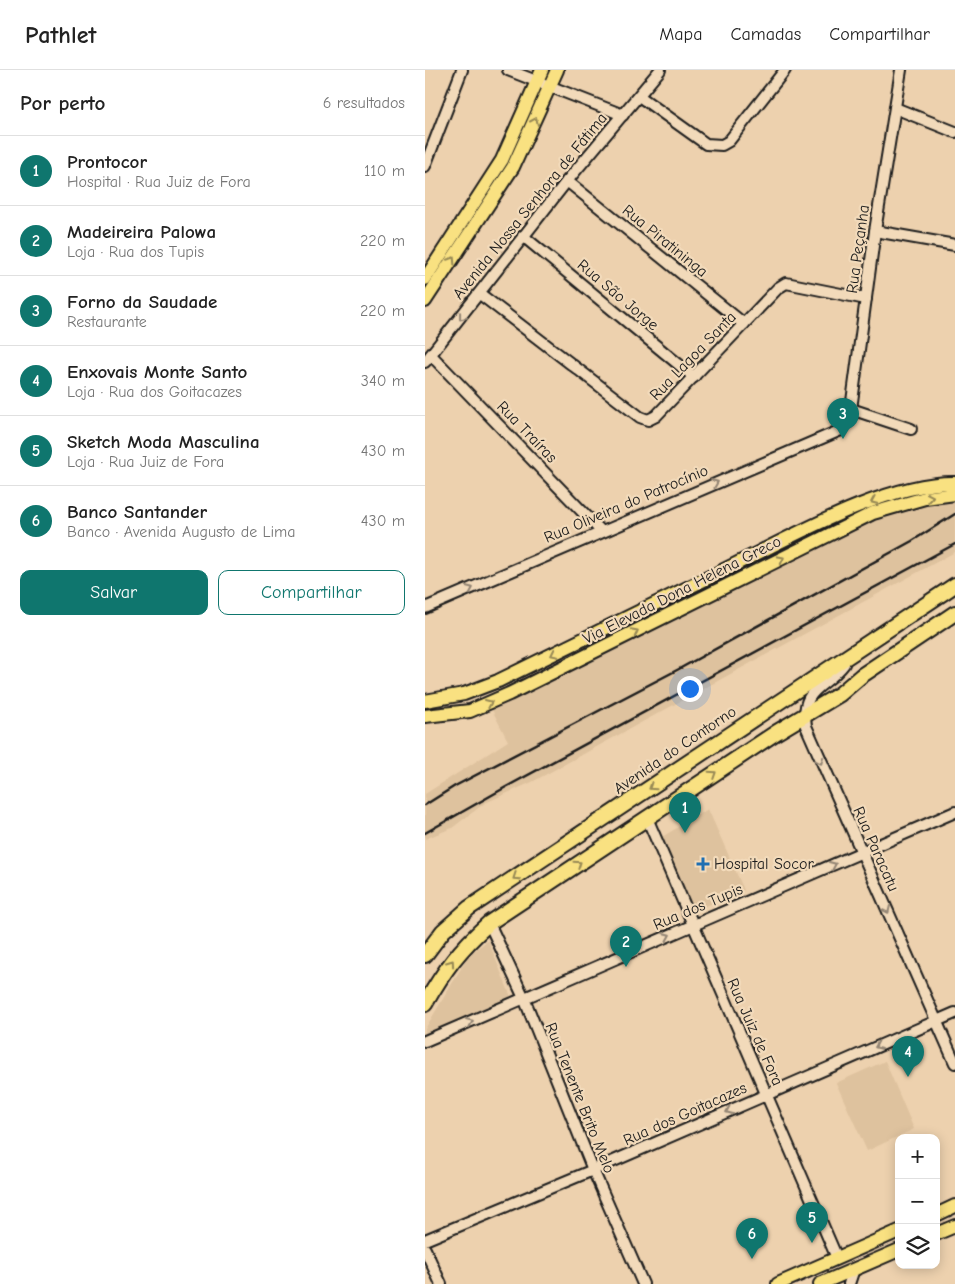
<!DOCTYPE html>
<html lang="pt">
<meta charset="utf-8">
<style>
:root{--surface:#fff;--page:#f6f6f6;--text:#222;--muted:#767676;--line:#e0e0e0;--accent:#0f766e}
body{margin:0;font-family:"Comic Neue",sans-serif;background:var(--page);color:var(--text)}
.controls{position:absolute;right:15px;bottom:15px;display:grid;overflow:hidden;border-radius:10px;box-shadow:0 2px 12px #0003}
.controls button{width:45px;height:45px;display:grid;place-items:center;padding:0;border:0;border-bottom:1px solid var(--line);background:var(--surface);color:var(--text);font:25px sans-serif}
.you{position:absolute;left:264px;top:618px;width:18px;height:18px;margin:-12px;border:4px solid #fff;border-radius:50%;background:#1a73e8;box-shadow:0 0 0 8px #1a73e833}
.badge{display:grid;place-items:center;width:32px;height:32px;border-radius:50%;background:var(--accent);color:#fff;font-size:16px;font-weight:700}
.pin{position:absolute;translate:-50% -41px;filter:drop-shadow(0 1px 2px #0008)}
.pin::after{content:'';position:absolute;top:26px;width:18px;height:15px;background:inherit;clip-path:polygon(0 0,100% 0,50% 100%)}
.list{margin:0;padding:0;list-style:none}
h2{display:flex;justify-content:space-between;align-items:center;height:65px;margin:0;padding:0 20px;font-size:21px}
h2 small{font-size:16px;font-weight:400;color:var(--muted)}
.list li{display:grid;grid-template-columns:32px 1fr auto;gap:15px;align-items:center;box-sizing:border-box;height:70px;padding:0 20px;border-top:1px solid var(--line)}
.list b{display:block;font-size:19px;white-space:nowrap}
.list p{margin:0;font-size:16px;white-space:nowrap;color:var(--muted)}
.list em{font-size:16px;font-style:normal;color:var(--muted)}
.actions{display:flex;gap:10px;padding:15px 20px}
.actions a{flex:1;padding:11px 0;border:1px solid var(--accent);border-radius:10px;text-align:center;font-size:18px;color:var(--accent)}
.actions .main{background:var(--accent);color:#fff}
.icon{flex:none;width:28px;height:28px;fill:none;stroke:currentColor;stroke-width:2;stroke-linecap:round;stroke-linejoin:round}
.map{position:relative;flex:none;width:530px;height:1214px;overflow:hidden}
header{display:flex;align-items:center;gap:30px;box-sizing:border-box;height:70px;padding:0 25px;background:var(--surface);border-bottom:1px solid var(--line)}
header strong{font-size:24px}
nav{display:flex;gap:28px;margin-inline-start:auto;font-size:18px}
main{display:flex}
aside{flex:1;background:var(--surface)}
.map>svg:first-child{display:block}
</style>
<header>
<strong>Pathlet</strong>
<nav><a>Mapa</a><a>Camadas</a><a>Compartilhar</a></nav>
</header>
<main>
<aside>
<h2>Por perto<small>6 resultados</small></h2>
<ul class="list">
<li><span class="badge">1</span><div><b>Prontocor</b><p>Hospital · Rua Juiz de Fora</p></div><em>110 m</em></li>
<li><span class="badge">2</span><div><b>Madeireira Palowa</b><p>Loja · Rua dos Tupis</p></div><em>220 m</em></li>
<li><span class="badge">3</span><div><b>Forno da Saudade</b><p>Restaurante</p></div><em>220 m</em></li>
<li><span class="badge">4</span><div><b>Enxovais Monte Santo</b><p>Loja · Rua dos Goitacazes</p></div><em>340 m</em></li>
<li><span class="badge">5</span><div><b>Sketch Moda Masculina</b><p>Loja · Rua Juiz de Fora</p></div><em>430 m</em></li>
<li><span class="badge">6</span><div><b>Banco Santander</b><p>Banco · Avenida Augusto de Lima</p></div><em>430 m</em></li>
</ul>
<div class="actions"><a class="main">Salvar</a><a>Compartilhar</a></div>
</aside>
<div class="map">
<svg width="530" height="1214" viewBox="0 0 530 1214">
<rect width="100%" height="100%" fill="#edd1ae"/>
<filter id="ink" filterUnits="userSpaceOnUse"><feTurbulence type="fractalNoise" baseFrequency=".02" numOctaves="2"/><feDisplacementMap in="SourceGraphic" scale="10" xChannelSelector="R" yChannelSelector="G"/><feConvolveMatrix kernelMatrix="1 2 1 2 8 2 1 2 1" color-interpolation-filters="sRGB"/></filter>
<g filter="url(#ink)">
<g fill="#dec29e">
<polygon points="530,426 530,482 107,712 60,733 27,758 0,769 0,724 83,671 66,638 448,452 499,431"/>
<polygon points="283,739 319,820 269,841 237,767"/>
<polygon points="63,870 86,927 0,969 0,959 44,885"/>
<polygon points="460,991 489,1059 442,1081 411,1013"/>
</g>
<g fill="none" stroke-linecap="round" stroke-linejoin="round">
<defs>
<g id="minor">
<polyline points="83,0 198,45"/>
<polyline points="214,26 281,74 297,75 304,71 360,0"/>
<polyline points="470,38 530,62"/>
<polyline points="0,96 37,0"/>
<polyline points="142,111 319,254"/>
<polyline points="450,161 530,175"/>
<polyline points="98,166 269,307"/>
<polyline points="55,224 215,347 223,350 231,346 353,218 361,213 441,229"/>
<polyline points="6,285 176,461"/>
<polyline points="0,292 142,111 235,0"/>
<polyline points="426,339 486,359"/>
<polyline points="0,538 416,360 422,352 426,339 450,161 476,0"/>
<path d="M419 594C400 619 375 617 381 656L530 993"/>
<polyline points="222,748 412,1188"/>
<polyline points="64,853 99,928 168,1100 218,1214"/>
<polyline points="0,971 530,742"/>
<polyline points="0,1170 168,1100 530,943"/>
<polyline points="0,1179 16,1214"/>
<polyline points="424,1214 429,1199"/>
</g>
<g id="major">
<polyline points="0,209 77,90 117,0"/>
<polyline points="0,231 88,97 132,0"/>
<path d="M0 631 39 624 73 611C150 573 228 535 305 497 366 467 462 412 530 413"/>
<polyline points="0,646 45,641 84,624 448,443 500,428 530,424"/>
<polyline points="511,1145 530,1136"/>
<polyline points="511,1164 530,1156"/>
<polyline points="353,1214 474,1161"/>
<polyline points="395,1214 474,1180"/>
</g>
<g id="highway">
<polyline points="0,885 18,861 44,838 530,515"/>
<path d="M0 934C20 899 34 880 64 853L352 662 415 624 436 606 530 543"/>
</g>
</defs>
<use href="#minor" stroke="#1c1c1c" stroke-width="14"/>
<use href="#major" stroke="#1c1c1c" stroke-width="16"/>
<use href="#highway" stroke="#1c1c1c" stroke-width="18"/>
<use href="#minor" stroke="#f2daba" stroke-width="10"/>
<use href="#major" stroke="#f9e181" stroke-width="12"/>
<use href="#highway" stroke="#f9e181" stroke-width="14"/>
<g stroke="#1c1c1c" stroke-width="2.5">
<polyline points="0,735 30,716 254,599 487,471 530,444"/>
<polyline points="0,763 81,717 530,474"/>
</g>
</g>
<defs><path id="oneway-chevron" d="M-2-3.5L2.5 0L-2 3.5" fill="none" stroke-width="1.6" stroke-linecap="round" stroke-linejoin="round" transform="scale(1.25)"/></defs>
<g stroke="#968854">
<use href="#oneway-chevron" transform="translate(110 51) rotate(-66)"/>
<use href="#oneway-chevron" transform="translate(27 190) rotate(-57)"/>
<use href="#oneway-chevron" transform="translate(505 427) rotate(-10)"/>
<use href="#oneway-chevron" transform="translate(449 431) rotate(157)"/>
<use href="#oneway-chevron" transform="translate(356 489) rotate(-27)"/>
<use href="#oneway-chevron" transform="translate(210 562) rotate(-27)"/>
<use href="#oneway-chevron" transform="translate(129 584) rotate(154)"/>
<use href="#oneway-chevron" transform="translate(64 633) rotate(-23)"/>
<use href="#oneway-chevron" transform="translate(288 704) rotate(-33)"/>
<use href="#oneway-chevron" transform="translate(227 717) rotate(146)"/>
<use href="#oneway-chevron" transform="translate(153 794) rotate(-34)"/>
<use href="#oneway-chevron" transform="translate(91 807) rotate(146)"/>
<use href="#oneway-chevron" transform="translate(26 893) rotate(-55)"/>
</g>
<g stroke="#928473">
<use href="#oneway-chevron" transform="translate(37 247) rotate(128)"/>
<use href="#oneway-chevron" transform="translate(290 413) rotate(-23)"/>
<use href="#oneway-chevron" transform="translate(45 519) rotate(-24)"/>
<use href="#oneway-chevron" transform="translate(395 691) rotate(66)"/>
<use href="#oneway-chevron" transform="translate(408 795) rotate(-23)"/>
<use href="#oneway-chevron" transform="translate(462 840) rotate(65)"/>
<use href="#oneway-chevron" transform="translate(242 866) rotate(-23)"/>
<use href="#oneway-chevron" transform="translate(45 952) rotate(-23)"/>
<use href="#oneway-chevron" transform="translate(453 976) rotate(156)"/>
<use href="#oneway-chevron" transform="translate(304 1041) rotate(156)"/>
</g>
</g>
<path fill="#1f6fb2" stroke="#f2daba" stroke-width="2" d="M275.5 786.5h5v5h5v5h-5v5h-5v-5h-5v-5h5z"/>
<g text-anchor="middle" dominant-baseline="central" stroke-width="4.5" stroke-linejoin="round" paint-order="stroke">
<g font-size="16" fill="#1c1c1c" stroke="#f2daba">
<text transform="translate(105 136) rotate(-51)">Avenida Nossa Senhora de Fátima</text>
<text transform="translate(240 171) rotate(39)">Rua Piratininga</text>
<text transform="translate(433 179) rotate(-82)">Rua Peçanha</text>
<text transform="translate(193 225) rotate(40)">Rua São Jorge</text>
<text transform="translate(268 286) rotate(-46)">Rua Lagoa Santa</text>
<text transform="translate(102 362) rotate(46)">Rua Traíras</text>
<text transform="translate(201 434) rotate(-23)">Rua Oliveira do Patrocínio</text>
<text transform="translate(257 520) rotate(-27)">Via Elevada Dona Helena Greco</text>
<text transform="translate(250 680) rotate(-34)">Avenida do Contorno</text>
<text transform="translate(451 779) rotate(66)">Rua Paracatu</text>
<text transform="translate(273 837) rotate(-23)">Rua dos Tupis</text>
<text transform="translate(330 962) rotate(66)">Rua Juiz de Fora</text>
<text transform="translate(155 1028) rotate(68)">Rua Tenente Brito Melo</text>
<text transform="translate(260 1044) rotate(-24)">Rua dos Goitacazes</text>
</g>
<g font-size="16" fill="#1c1c1c" stroke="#f2daba" text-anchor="start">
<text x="289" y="794">Hospital Socor</text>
</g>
</g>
</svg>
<div class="controls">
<button>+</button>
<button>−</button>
<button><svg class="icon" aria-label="layers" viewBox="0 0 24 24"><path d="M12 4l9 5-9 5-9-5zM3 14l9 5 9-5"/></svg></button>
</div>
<div class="you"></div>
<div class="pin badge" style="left:260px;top:763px">1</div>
<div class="pin badge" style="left:201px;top:897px">2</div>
<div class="pin badge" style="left:418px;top:369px">3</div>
<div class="pin badge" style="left:483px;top:1007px">4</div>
<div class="pin badge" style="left:387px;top:1173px">5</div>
<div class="pin badge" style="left:327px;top:1189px">6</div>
</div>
</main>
